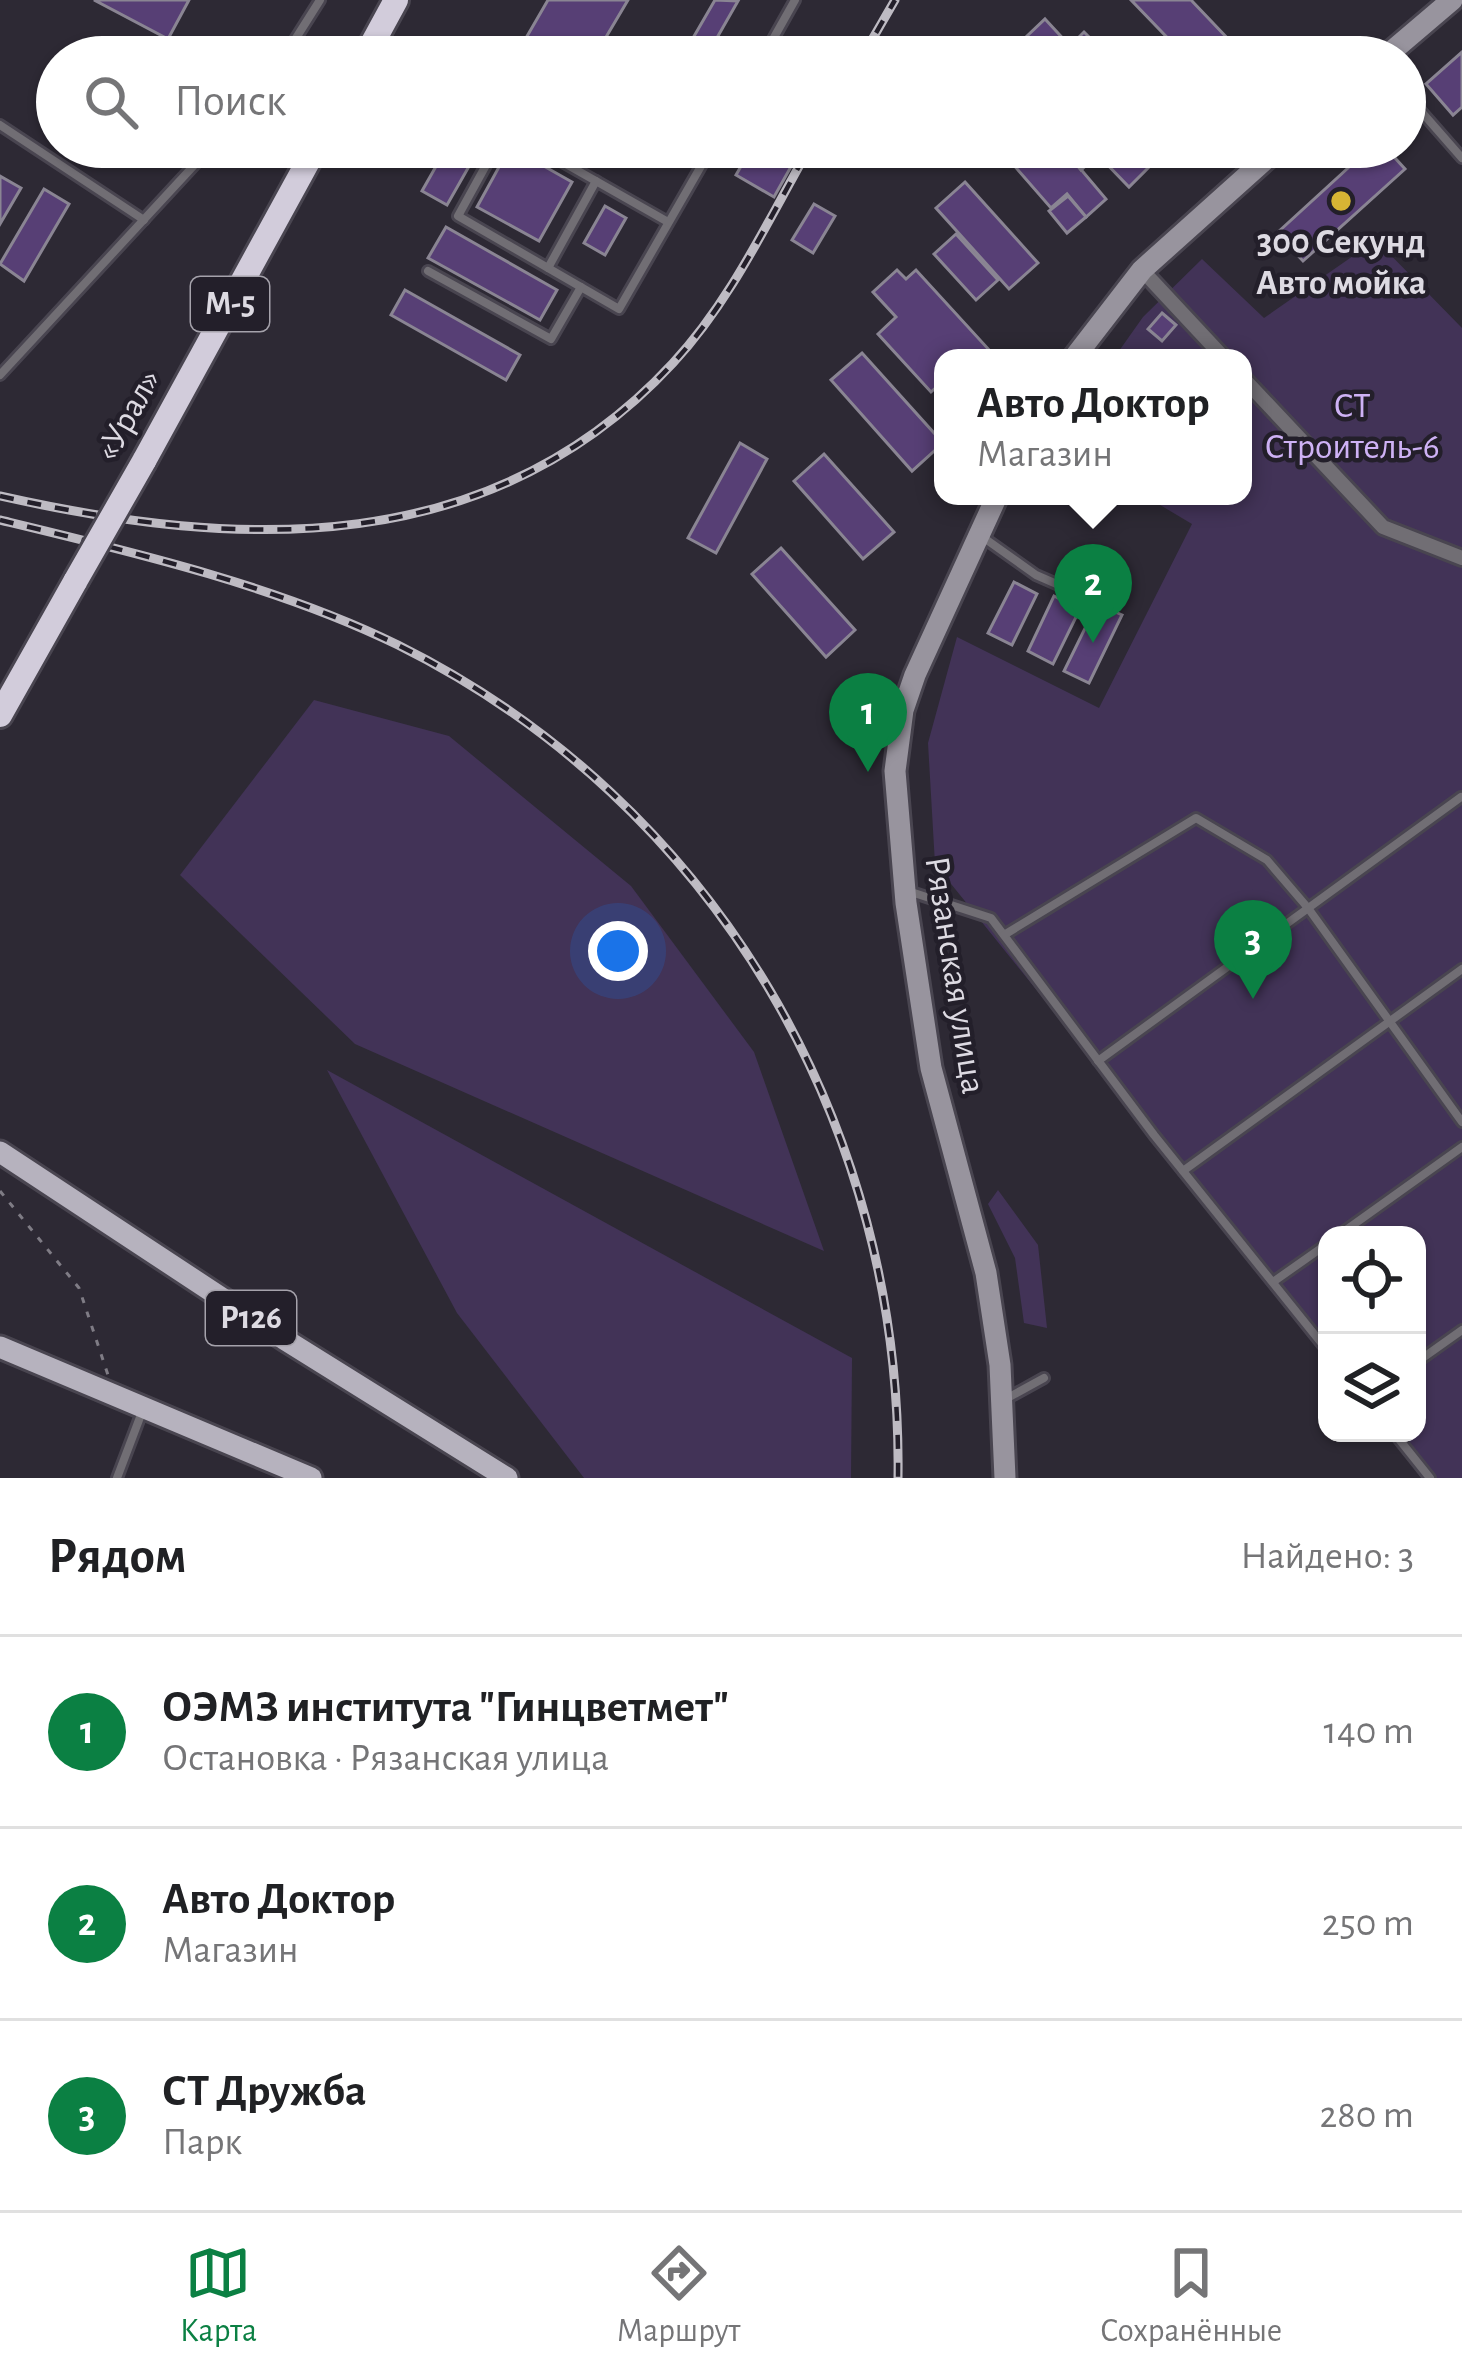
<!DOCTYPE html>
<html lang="ru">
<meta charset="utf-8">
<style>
:root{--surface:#fff;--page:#f2f2f2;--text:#202124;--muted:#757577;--line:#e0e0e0;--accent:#0b8043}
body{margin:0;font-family:"Alegreya Sans",sans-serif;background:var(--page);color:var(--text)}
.controls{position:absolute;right:36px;bottom:36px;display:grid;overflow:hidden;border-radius:24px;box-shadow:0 3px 9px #0004}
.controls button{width:108px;height:108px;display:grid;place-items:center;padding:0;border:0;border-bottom:3px solid var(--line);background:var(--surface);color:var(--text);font:60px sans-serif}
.you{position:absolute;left:618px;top:951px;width:42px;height:42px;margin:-30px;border:9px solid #fff;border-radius:50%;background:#1a73e8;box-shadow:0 0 0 18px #1a73e833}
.badge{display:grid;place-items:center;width:78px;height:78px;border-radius:50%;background:var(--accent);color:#fff;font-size:39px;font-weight:700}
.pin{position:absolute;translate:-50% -99px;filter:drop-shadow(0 3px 6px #0008)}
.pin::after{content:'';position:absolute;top:63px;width:42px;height:36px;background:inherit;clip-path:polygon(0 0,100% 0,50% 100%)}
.popup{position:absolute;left:934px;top:349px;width:318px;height:156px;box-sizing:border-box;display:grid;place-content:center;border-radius:24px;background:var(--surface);filter:drop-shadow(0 3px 9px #0005);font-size:39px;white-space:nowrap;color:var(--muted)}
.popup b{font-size:45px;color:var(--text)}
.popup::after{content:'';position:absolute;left:50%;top:100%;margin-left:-24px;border:24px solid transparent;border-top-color:var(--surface)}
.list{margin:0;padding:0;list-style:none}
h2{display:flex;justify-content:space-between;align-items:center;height:156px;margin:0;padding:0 48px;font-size:51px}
h2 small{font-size:39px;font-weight:400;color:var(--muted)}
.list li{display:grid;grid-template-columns:78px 1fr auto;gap:36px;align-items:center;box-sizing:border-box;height:192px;padding:0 48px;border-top:3px solid var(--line)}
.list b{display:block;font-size:45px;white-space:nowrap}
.list p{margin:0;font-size:39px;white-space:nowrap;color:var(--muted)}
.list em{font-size:39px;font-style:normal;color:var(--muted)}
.icon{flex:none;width:66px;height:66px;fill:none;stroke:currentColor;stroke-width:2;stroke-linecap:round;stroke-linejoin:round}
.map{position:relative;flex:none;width:1462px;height:1478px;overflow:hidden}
.search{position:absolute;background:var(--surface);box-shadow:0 3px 9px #0004;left:36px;right:36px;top:36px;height:132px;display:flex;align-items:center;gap:30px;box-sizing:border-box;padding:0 42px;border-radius:66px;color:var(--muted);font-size:45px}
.sheet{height:732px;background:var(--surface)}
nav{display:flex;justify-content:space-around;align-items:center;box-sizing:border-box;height:168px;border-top:3px solid var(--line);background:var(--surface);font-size:33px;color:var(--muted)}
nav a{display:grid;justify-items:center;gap:6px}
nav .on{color:var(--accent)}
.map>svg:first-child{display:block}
</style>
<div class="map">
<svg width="1462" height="1478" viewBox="0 0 1462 1478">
<rect width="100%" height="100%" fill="#2d2934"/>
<g fill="#423357">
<polygon points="1376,240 1462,328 1462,1478 1430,1478 1394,1433 1417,1433 1417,1235 1327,1235 1327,1350 935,864 928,743 957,637 1099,708 1192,524 1145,496 1243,496 1243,358 1114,358 1143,317 1202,259 1264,318"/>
<polygon points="314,700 449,736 631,886 754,1052 824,1251 355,1044 180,875"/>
<polygon points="327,1070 852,1358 851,1478 584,1478 457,1313"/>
<polygon points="998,1190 1038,1245 1047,1328 1024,1323 1015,1258 988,1204"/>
</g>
<g fill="#573f75" stroke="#8a8593" stroke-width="3">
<polygon points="94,0 189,0 168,39"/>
<polygon points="548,0 628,0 596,54 601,57 515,57"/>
<polygon points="715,0 738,1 706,57 682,57"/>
<polygon points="1131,0 1191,0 1231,42 1216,57 1186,57"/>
<polygon points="1045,19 1069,45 1057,57 1046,57 1027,36"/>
<polygon points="1084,32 1109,57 1059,57"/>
<polygon points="1462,52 1462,107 1453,115 1426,84"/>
<polygon points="447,147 480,147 447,205 422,191"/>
<polygon points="510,147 572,182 539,241 477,207"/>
<polygon points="752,147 802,147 774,197 736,175"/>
<polygon points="998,147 1062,147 1106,199 1086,217 1067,194 1051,208"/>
<polygon points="1062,147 1082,147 1093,159 1081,170"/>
<polygon points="1110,147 1169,147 1129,187 1100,157"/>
<polygon points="1371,147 1385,147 1405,169 1303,261 1277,233"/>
<polygon points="0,176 21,188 0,224"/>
<polygon points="965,182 1038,263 1009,289 936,208"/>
<polygon points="44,189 69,204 24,281 0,264"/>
<polygon points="1068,196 1086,217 1067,233 1049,211"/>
<polygon points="814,204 835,216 813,253 792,240"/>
<polygon points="605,206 626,218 605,255 584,243"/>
<polygon points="446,227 557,290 540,320 428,258"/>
<polygon points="956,234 998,280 976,300 934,254"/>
<polygon points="897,270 906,279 916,270 991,352 984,358 943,358 943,381 931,392 878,334 896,317 873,292"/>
<polygon points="405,290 520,355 506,380 391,315"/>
<polygon points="1162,313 1176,325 1162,341 1148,329"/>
<polygon points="862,353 943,443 912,471 831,380"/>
<polygon points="740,443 767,459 716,553 688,538"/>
<polygon points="824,454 894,532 863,559 794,481"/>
<polygon points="781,548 855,630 826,657 752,574"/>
<polygon points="1014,582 1037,594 1012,645 988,633"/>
<polygon points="1054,596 1080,609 1053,664 1028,651"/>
<polygon points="1097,604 1122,615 1089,683 1064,671"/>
</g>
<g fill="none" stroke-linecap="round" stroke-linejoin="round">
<defs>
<g id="lane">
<polyline points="284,57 320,0"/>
<polyline points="763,57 795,0"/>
<polyline points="1405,93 1462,158"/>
<polyline points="0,125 144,220"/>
<polyline points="496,147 458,216 619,309 712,147"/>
<polyline points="536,147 668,222"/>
<polyline points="548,268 596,181"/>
<polyline points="428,271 551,339 581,287"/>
<polyline points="0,375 211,147"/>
<polyline points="984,538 1036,575 1084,596"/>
<polyline points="908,891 991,918 1154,1135 1327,1350"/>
<polyline points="1004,935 1196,818 1267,860 1308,908 1462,1122"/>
<polyline points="1098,1061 1461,797"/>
<polyline points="1183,1171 1462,969"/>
<polyline points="1339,1235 1462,1147"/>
<polyline points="1273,1282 1327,1244"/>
<polyline points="1417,1362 1462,1330"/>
<polyline points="1004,1400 1044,1378"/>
<polyline points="1394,1433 1430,1478"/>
<polyline points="117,1478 142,1412"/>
</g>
<g id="street">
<polyline points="1142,270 1224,358"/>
<polyline points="1243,378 1383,527 1462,558"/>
</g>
<g id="secondary">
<polyline points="1385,57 1452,0"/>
<polyline points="1074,358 1142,270 1279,147"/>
<polyline points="997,496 915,675 903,710 895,771 906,903 931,1068 986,1273 1000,1365 1005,1478"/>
</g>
<g id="primary">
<polyline points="0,1152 284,1339 507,1478"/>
<polyline points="0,1347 311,1478"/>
</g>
<g id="highway">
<polyline points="365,57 396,0"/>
<polyline points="144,461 316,147"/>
<polyline points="0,715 76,580"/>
</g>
</defs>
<use href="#lane" stroke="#494550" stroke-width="14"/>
<use href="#street" stroke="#494550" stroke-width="20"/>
<use href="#secondary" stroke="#494550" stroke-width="27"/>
<use href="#primary" stroke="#494550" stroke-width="27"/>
<use href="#highway" stroke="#494550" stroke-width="30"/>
<polyline stroke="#7f7c85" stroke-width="3" stroke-dasharray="6 9" stroke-linecap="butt" points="0,1191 79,1288 108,1375"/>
<use href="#lane" stroke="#716e74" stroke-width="8"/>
<use href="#street" stroke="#716e74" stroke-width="14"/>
<use href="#secondary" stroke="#98949e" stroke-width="21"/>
<use href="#primary" stroke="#b6b2be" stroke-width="21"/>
<use href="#highway" stroke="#d2ccdb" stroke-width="24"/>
<defs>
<g id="rail">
<polyline points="862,57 895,0"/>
<path d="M0 496C241 550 491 560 673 363 731 301 768 220 810 147"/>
<path d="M0 520C129 551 278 586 398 645 716 803 903 1127 898 1478"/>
</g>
</defs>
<use href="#rail" stroke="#bebbc3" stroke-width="9"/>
<use href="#rail" stroke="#231f2a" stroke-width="4.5" stroke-dasharray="14" stroke-linecap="butt"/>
<defs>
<polyline id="highway-bridge" points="76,580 144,461"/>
</defs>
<use href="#highway-bridge" stroke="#494550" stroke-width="30" stroke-linecap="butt"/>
<use href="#highway-bridge" stroke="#d2ccdb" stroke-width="24"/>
</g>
<circle fill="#d7b434" stroke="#231f2a" stroke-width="4.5" cx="1341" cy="201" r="12"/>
<g text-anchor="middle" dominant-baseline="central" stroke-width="9" stroke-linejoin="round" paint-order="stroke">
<g fill="#231f2a" stroke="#a5a2ab" stroke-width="3">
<rect x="191" y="277" width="78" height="54" rx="9"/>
<rect x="206" y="1291" width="90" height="54" rx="9"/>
</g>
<g font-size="33" font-weight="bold" fill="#dddae2">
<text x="230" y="304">М-5</text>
<text x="251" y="1318">Р126</text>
</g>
<g font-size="36" font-weight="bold" fill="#dddae2" stroke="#231f2a">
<text x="1341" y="242">300 Секунд<tspan x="1341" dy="41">Авто мойка</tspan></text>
</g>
<g font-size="36" fill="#ceb2f5" stroke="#231f2a">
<text x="1352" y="406">СТ<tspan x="1352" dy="41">Строитель-6</tspan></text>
</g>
<g font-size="36" fill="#dddae2" stroke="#231f2a">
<text transform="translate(128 415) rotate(-61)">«Урал»</text>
<text transform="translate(955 975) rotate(81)">Рязанская улица</text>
</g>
</g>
</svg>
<div class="controls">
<button><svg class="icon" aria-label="locate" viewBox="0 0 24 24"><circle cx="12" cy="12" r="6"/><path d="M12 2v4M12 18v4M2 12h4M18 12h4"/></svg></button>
<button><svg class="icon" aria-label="layers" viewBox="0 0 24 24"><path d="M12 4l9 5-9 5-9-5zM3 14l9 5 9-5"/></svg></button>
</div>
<div class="you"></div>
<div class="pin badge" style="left:868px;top:772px">1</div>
<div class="pin badge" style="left:1093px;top:643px">2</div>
<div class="popup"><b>Авто Доктор</b>Магазин</div>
<div class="pin badge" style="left:1253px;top:999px">3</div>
<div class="search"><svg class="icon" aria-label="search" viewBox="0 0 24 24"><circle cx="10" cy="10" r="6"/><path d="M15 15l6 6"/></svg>Поиск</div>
</div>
<section class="sheet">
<h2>Рядом<small>Найдено: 3</small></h2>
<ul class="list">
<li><span class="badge">1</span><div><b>ОЭМЗ института &quot;Гинцветмет&quot;</b><p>Остановка · Рязанская улица</p></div><em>140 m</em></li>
<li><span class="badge">2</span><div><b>Авто Доктор</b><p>Магазин</p></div><em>250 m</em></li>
<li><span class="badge">3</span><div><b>СТ Дружба</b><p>Парк</p></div><em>280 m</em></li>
</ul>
</section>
<nav>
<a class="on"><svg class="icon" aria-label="map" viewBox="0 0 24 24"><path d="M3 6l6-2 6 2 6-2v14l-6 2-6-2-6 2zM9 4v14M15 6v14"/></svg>Карта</a>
<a><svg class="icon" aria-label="directions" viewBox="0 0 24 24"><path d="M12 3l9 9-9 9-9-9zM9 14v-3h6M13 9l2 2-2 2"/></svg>Маршрут</a>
<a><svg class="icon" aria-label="saved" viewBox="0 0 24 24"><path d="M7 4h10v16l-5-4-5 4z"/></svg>Сохранённые</a>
</nav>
